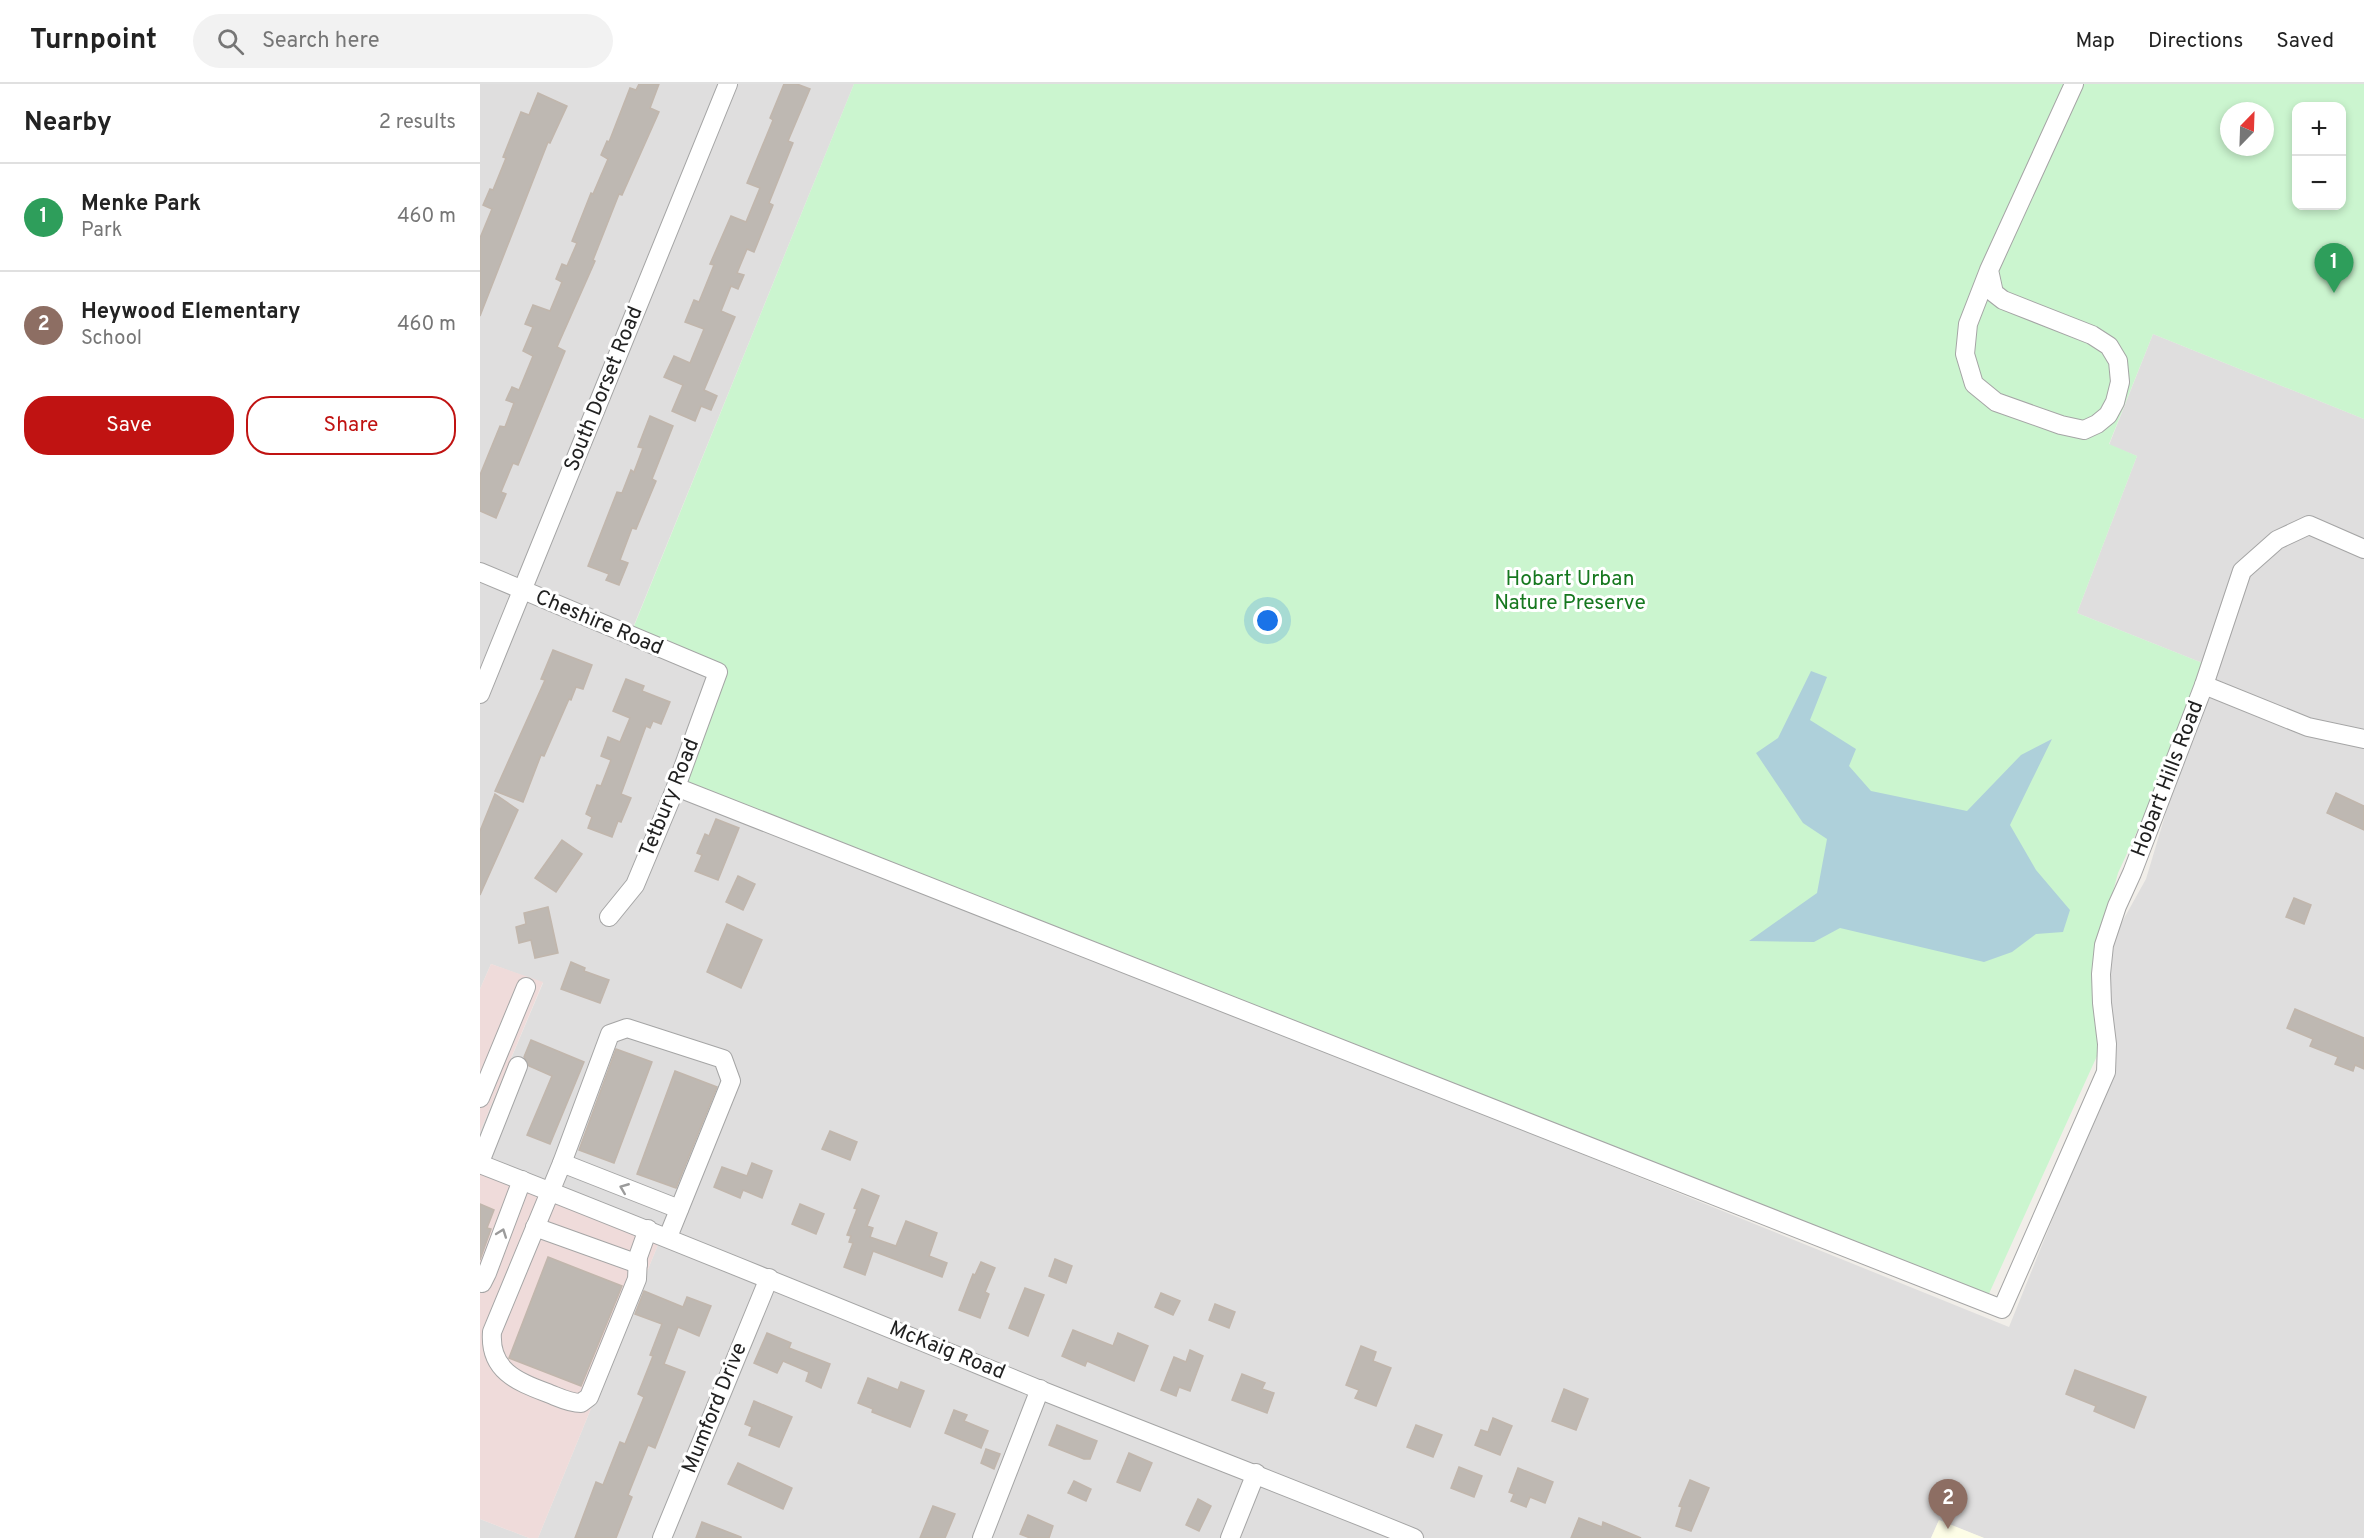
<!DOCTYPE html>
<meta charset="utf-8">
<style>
:root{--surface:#fff;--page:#f2f2f2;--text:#222;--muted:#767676;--line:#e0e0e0;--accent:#c01312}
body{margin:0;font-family:Overpass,sans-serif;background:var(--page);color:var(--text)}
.controls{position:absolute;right:18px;top:18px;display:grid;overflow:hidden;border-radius:12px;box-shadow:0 3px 9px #0003}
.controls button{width:54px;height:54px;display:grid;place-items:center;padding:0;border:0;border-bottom:2px solid var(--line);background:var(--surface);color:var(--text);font:30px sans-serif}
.compass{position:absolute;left:1740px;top:18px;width:54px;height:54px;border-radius:50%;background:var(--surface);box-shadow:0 3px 9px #0003;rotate:23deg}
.you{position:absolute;left:788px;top:537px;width:21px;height:21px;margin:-15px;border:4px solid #fff;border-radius:50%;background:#1a73e8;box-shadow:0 0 0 9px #1a73e833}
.badge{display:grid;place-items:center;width:39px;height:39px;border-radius:50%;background:var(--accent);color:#fff;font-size:20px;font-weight:700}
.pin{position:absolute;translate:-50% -50px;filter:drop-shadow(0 2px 3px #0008)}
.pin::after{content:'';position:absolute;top:32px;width:21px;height:18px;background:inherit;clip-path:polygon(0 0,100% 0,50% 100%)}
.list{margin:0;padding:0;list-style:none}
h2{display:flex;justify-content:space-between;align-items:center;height:78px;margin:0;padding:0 24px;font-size:26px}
h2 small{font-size:20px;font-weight:400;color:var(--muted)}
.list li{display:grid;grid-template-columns:39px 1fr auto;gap:18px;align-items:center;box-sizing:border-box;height:108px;padding:0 24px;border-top:2px solid var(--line)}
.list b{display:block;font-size:22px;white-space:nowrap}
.list p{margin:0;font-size:20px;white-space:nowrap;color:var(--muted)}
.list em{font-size:20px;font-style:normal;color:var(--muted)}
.actions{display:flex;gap:12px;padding:18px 24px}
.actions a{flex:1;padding:14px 0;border:2px solid var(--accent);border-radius:24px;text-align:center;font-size:21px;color:var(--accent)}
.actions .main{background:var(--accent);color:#fff}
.icon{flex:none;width:33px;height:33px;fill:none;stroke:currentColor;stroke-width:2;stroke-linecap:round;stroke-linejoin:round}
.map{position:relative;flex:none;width:1884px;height:1454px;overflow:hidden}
header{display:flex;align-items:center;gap:36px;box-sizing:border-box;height:84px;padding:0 30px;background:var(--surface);border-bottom:2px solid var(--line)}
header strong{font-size:28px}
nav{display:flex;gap:33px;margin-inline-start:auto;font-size:21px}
.search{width:420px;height:54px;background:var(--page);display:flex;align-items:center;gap:15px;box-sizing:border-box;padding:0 21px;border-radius:33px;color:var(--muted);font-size:22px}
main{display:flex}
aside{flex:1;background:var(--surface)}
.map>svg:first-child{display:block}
</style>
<header>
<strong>Turnpoint</strong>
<div class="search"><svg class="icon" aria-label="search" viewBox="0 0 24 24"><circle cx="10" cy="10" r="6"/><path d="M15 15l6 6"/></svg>Search here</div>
<nav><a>Map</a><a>Directions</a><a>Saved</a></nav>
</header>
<main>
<aside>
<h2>Nearby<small>2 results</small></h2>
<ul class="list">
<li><span class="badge" style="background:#2e9e5b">1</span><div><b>Menke Park</b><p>Park</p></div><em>460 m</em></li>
<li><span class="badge" style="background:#8d6e63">2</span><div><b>Heywood Elementary</b><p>School</p></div><em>460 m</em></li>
</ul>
<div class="actions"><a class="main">Save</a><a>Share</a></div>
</aside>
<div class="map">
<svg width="1884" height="1454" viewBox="0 0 1884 1454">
<rect width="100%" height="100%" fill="#f1eee9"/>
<g fill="#dfdede">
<polygon points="0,0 374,0 150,551 238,588 196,703 1529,1243 1631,990 1627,918 1628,863 1666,795 1730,582 1597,529 1657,372 1629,361 1673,250 1884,335 1884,1454 1504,1454 1459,1436 1451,1454 58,1454 182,1151 0,1080 0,1048 63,899 11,880 0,905"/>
<polygon points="0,1435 49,1454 0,1454"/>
</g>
<g fill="#efdbda">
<polygon points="11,880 63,898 0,1048 0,905"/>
<polygon points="0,1080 182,1151 58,1454 49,1454 0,1435"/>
</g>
<polygon fill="#fdfde6" points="1459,1436 1504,1454 1451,1454"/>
<path fill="#cbf5cf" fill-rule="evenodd" d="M374 0H1884V335L1673 250 1629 360 1657 372 1597 529 1730 582 1724 601 1638 789 1619 860 1622 961 1507 1214 196 703 238 588 150 552ZM1816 22H1862V122H1816ZM1749 27H1785V63H1749Z"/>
<polygon fill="#aed0da" points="1331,587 1347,593 1330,636 1376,665 1369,682 1391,707 1487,727 1541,671 1572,655 1530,741 1556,786 1590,826 1583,848 1556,850 1532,868 1504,878 1360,844 1334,858 1269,857 1337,809 1347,755 1323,739 1276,669 1298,654"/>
<g fill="#beb8b2" stroke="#c1b6ac" stroke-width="1.5">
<polygon points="159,0 179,0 170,24 179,28 142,111 139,110 113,176 115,177 77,263 85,267 38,381 33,379 21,408 26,410 16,434 0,427 0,391 20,342 25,343 34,319 26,316 32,303 39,306 53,272 43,267 53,243 45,240 53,221 70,227 82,198 76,195 82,180 87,182 97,159 92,157 111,109 113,110 128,75 121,71 127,57 129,58 150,4 156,6"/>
<polygon points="304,0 317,0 330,5 308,57 313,59 289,119 293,121 274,168 267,165 257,189 264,191 258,205 251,202 241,227 255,233 224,306 237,312 231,326 221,322 215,337 192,327 203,301 184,293 194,272 210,279 224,245 205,238 214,216 219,218 234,181 230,180 251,132 266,138 280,104 267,99 293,36 290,34"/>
<polygon points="58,9 87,22 70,59 68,58 0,232 0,154 12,125 3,121 10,105 13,106 26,74 23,73 41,28 49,31"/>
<polygon points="170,332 193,342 172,395 176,397 156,445 152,444 140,476 148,479 139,501 126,496 129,490 108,482 137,408 142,409 151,386 154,388 163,364 158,363"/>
<polygon points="73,566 112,581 103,605 96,603 91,616 89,615 64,672 61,671 43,718 15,707 65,596 61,595"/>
<polygon points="146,595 164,602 162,607 190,618 181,640 173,637 170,644 166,642 141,710 151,714 141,738 138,737 132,753 108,744 112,733 106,730 117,701 121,702 131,676 121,672 128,653 140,658 150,634 133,627"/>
<polygon points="1856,709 1884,722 1884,746 1847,729"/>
<polygon points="15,710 38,726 0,811 0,747"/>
<polygon points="236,735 259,744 238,796 215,787 222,771 217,769 225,750 229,752"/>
<polygon points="82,756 102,770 76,808 55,794"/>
<polygon points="258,792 275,800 263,826 246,818"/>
<polygon points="1814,814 1831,821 1824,840 1806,833"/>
<polygon points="68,823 78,869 55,874 51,856 39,859 36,843 46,840 44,829"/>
<polygon points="247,840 282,856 261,904 227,888"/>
<polygon points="91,878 105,884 104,887 129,896 120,919 81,905"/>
<polygon points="1815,925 1884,954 1884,985 1875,981 1873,987 1855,980 1858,973 1830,962 1833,955 1807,944"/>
<polygon points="51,956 104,978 70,1060 47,1051 72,992 49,982 44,973"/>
<polygon points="136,965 172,978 134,1079 99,1066"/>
<polygon points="195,987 237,1003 196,1104 157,1090"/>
<polygon points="350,1047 377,1058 370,1076 342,1065"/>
<polygon points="272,1079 292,1087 282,1114 263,1106 260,1114 234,1103 242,1083 267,1092"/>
<polygon points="382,1105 399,1112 387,1142 393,1144 390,1153 416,1162 426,1137 457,1149 449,1172 467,1179 462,1193 393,1167 385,1191 364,1183 373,1159 369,1158 371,1152 367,1151 377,1125 374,1124"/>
<polygon points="0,1120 14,1126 7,1144 11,1145 0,1176"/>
<polygon points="320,1120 344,1130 336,1150 312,1140"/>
<polygon points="68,1173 142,1202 101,1302 29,1274"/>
<polygon points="575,1175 592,1182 586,1199 569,1192"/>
<polygon points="501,1178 515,1184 505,1208 509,1210 500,1234 479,1226 493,1190 495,1191"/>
<polygon points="545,1204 564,1211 548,1252 529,1244"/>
<polygon points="164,1207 203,1223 207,1213 231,1222 219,1252 198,1243 184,1280 205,1288 175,1364 168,1361 148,1411 152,1413 136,1454 95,1454 116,1398 123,1401 140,1358 145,1360 164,1313 158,1310 173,1272 170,1271 182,1240 155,1230"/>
<polygon points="681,1209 700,1217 693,1231 675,1223"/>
<polygon points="735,1220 755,1228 749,1244 729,1236"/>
<polygon points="593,1246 633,1262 638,1249 668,1262 654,1297 607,1277 605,1282 582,1272"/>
<polygon points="287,1249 311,1259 309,1264 350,1280 341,1304 326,1297 329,1288 303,1277 297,1289 274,1279"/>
<polygon points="881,1262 896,1268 893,1277 911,1284 896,1322 875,1314 879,1306 866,1301"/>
<polygon points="710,1266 723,1272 710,1307 699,1303 696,1312 681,1306 694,1273 706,1278"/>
<polygon points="1595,1286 1666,1313 1654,1344 1614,1327 1616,1322 1586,1310"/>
<polygon points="762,1290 785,1299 782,1305 794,1309 787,1329 752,1316"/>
<polygon points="388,1294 418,1306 421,1298 444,1307 430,1343 392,1328 393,1325 378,1319"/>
<polygon points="1084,1305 1108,1315 1096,1346 1072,1337"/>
<polygon points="274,1317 312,1333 299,1363 269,1351 272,1343 265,1340"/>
<polygon points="474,1326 487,1331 484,1337 508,1347 501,1364 465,1349"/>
<polygon points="1013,1334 1032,1342 1020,1371 995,1361 1001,1346 1008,1348"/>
<polygon points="577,1341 617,1357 610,1375 604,1375 569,1361"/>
<polygon points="936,1341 962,1351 953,1373 927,1363"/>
<polygon points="506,1365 520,1370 514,1385 501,1379"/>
<polygon points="649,1369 672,1379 660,1407 637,1398"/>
<polygon points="258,1379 312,1404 303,1425 248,1400"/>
<polygon points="979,1383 1002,1392 994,1413 971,1404"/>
<polygon points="1038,1384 1073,1398 1065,1419 1050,1413 1046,1423 1031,1417 1034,1410 1029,1408"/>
<polygon points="1210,1396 1229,1404 1211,1447 1196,1442 1202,1423 1199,1422"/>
<polygon points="594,1397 611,1405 606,1417 588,1409"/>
<polygon points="718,1415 731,1422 719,1447 706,1441"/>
<polygon points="453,1422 475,1430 465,1454 440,1454"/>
<polygon points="548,1431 573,1442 569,1454 550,1454 540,1450"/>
<polygon points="1099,1434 1122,1443 1123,1438 1161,1454 1091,1454"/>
<polygon points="222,1438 261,1453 261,1454 216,1454"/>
</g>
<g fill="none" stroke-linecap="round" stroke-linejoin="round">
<defs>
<g id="minor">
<polyline points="1509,186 1514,209 1523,216 1612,251 1629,262 1638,277 1640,298 1635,318 1628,331 1617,340 1604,346 1581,341 1516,318 1494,300 1485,270 1488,240 1509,186 1594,0"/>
<polyline points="0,488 238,588 196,703 155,801 129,833"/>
<polyline points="1724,601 1828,643 1884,655"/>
<polyline points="0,610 248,0"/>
<polyline points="196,703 1522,1225 1626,988 1627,960 1622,919 1621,890 1624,861 1637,822 1652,789 1724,601 1762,487 1797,456 1829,441 1884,465"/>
<polyline points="0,1014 46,903"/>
<polyline points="0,1078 38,982"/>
<polyline points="82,1079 199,1125"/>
<path d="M0 1080C187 1153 372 1229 558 1305 683 1355 809 1403 934 1454"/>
<polyline points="55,1143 158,1180"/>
<path d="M168 1145 158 1173 157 1195 109 1313 101 1319C90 1319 80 1314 70 1310 39 1298 9 1288 12 1248L82 1079 130 950 147 944 243 975 251 997 188 1153"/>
<polyline points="0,1198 2,1199 7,1189 42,1096"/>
<polyline points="182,1454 289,1194"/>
<polyline points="502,1454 560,1305"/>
<polyline points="750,1454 776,1389"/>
</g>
</defs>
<use href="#minor" stroke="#a5a5a5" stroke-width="20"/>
<use href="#minor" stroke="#fff" stroke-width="18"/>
</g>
<defs><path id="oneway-chevron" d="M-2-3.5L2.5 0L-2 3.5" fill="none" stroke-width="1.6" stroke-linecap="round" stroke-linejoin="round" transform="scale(1.5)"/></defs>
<g stroke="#9b9b9b">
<use href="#oneway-chevron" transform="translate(144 1104) rotate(-158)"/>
<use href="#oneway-chevron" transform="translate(22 1149) rotate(-70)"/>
</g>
<g text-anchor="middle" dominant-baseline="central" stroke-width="6" stroke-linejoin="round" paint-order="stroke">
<g font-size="21" fill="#212121" stroke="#fff">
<text transform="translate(124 305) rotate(-68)">South Dorset Road</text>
<text transform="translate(119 539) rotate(23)">Cheshire Road</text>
<text transform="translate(1688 695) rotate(-69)">Hobart Hills Road</text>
<text transform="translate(190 714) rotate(-68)">Tetbury Road</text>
<text transform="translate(467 1267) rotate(22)">McKaig Road</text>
<text transform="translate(235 1324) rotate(-68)">Mumford Drive</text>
</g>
<g font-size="21" fill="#16781f" stroke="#fff">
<text x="1090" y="495">Hobart Urban<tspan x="1090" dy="24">Nature Preserve</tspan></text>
</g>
</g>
</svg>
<div class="controls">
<button>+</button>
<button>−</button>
</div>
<svg class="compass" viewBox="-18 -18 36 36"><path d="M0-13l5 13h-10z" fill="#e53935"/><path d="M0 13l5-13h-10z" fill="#767676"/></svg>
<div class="you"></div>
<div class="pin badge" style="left:1854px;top:209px;background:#2e9e5b">1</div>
<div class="pin badge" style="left:1468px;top:1445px;background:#8d6e63">2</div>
</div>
</main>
